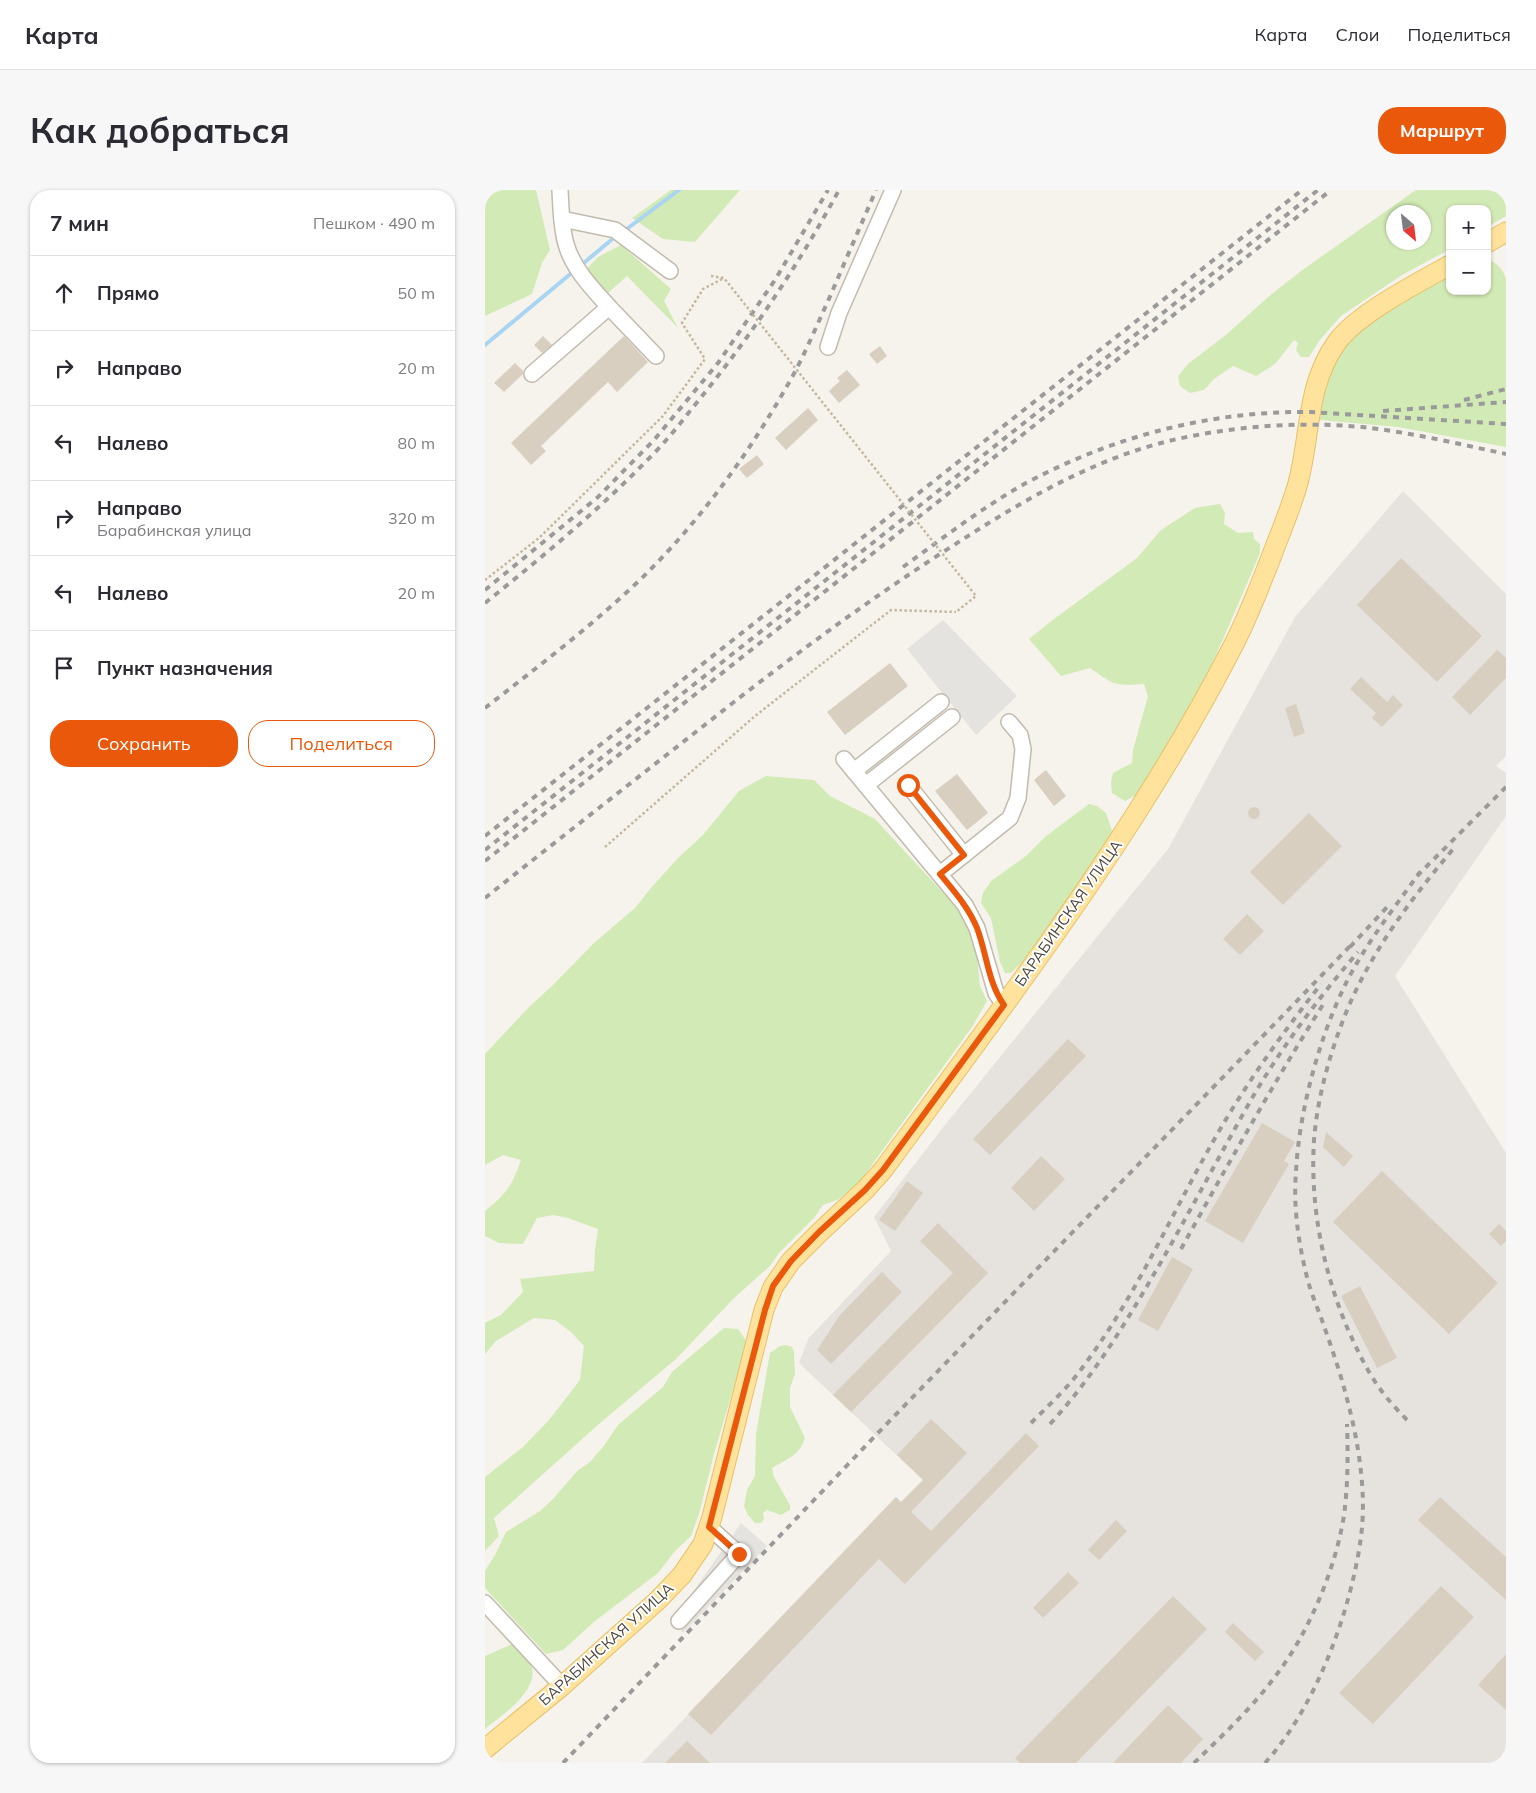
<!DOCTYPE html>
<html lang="ru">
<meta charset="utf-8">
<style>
:root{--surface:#fff;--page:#f7f7f7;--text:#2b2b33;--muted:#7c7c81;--line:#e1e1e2;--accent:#ea580c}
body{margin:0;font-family:Mulish,sans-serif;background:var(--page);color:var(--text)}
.controls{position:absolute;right:15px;top:15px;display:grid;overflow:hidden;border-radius:10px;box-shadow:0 1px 4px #0004}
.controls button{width:45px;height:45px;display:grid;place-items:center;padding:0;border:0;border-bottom:1px solid var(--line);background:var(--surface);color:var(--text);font:25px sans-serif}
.compass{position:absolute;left:901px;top:15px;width:45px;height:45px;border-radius:50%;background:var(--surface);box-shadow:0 1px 4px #0004;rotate:152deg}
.stop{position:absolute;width:15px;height:15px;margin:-11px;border:4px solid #ea580c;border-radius:50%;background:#fff}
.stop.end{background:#ea580c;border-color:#fff;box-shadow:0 1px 5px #0008}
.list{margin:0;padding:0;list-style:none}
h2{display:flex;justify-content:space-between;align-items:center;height:65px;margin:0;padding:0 20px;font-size:21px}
h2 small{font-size:16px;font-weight:400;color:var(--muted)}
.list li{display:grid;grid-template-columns:32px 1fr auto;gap:15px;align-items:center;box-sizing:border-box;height:75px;padding:0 20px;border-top:1px solid var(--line)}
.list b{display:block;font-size:19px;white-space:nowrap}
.list p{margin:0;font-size:16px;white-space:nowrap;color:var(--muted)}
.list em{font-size:16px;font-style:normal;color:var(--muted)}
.actions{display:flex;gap:10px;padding:15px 20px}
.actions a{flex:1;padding:11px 0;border:1px solid var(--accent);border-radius:20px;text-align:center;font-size:18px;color:var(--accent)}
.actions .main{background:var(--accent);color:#fff}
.icon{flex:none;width:28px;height:28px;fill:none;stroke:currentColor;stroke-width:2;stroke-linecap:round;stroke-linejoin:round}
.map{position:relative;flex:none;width:1021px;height:1573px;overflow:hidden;border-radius:20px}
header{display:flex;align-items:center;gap:30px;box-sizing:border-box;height:70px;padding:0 25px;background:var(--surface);border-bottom:1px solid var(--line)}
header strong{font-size:24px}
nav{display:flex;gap:28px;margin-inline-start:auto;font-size:18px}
.intro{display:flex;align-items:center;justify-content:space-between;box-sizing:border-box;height:120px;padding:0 30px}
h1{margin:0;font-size:35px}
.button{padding:12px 22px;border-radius:20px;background:var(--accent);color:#fff;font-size:18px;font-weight:700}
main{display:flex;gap:30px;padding:0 30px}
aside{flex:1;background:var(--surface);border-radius:20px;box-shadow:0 1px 4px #0004}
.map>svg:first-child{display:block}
</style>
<header>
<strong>Карта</strong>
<nav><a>Карта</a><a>Слои</a><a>Поделиться</a></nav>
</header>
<div class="intro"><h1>Как добраться</h1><a class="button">Маршрут</a></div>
<main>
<aside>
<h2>7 мин<small>Пешком · 490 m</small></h2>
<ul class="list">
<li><svg class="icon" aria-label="ahead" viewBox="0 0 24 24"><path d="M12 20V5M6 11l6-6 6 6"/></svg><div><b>Прямо</b></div><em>50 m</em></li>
<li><svg class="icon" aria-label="right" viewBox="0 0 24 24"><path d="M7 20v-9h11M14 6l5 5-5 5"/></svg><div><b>Направо</b></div><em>20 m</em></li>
<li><svg class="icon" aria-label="left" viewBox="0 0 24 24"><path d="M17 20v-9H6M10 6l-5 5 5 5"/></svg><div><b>Налево</b></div><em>80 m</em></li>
<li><svg class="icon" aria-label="right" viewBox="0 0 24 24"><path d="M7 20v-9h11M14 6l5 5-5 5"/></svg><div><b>Направо</b><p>Барабинская улица</p></div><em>320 m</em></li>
<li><svg class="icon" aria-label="left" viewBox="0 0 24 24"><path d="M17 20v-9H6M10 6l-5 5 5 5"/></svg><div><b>Налево</b></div><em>20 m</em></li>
<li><svg class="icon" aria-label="arrive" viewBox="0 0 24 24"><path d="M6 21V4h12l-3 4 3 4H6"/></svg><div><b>Пункт назначения</b></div></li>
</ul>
<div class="actions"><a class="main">Сохранить</a><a>Поделиться</a></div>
</aside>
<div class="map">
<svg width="1021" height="1573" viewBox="0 0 1021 1573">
<rect width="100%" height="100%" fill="#f6f3ec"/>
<polygon fill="#e6e2dd" points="918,301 1021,404 1021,566 1011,576 1021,583 1021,626 910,786 1021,963 1021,1573 157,1573 411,1307 416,1312 438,1290 314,1173 323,1149 406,1061 389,1027 456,940 683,659 810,427"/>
<g fill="#d2eab5" fill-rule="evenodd">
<polygon points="0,0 51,0 65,60 57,73 47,104 0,126"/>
<polygon points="186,0 255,0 210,52 178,49 147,28"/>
<path d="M931 0H1021V26L1002 37V19H965V59L917 85 856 126 834 151 824 167H816L811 160 813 153 809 150 790 174 771 186 748 176 729 189 719 200 705 203 695 196 693 186 703 174 742 144 782 108 816 81ZM908 22H938V52H908Z"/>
<polygon points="136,55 186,99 179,111 193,138 142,86 123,103 101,80 113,67"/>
<path d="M1002 69C1011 72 1019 80 1021 89V257L913 237 835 230 837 206 842 185 851 166 878 136 965 82V101H1002Z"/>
<path d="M735 314 740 323 739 334 753 343 768 342 769 349 775 354V363L739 447 706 520 657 602 640 611 627 603 626 592 628 583 647 573 648 560 663 506 659 494C629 496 629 495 605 478L576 486 544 449 569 429 652 368 676 340 710 318Z"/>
<path d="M281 586 329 590 345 606 390 629 460 705 476 719 490 748 495 796 502 811 487 837 373 994 352 1010 338 1015 329 1028 294 1063 285 1076 250 1107 191 1169 115 1233 9 1328 14 1346 0 1361V1287L38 1257 64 1230 95 1190 99 1156 86 1142 70 1130 49 1128 11 1151 0 1164V1133L16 1125 38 1102 35 1089 109 1081 110 1060 113 1039 83 1028 68 1025 52 1028 38 1054 14 1053 0 1046V1021C21 1004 27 996 36 970L18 965 0 975V864L44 817 68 795 109 753 150 718 165 699 192 669 218 645 254 601Z"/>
<polygon points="604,614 612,616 621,623 627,641 617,666 536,773 526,783 520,783 515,772 506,728 496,713 498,703 506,691 541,666 561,646"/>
<polygon points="239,1138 253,1139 262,1152 229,1264 214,1324 206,1346 190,1361 173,1383 110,1431 78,1460 61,1464 0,1398 0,1381 10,1365 21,1342 55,1321 68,1309 93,1280 104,1273 118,1257 133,1235 178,1197 187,1182"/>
<path d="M301 1155 307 1157 309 1162 310 1184 305 1198V1217L320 1248C314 1266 302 1269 287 1278L289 1287 305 1315V1320L296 1325 282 1320 278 1323 279 1329 276 1333H270L263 1325 259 1316 262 1300 270 1286 271 1244 285 1163 295 1156Z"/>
<path d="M27 1454C31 1457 36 1460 39 1464 67 1492 20 1523 0 1539V1466Z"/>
</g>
<g fill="#e5e3e0">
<polygon points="458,430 532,506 491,545 422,459"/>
<polygon points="256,1333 282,1356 198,1443 185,1428 203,1409"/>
</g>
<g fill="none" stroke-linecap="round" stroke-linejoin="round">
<g stroke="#a9d4f2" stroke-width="4">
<polyline points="139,41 194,0"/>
<polyline points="94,77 131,46"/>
<polyline points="0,155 89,81"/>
</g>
</g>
<g fill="#d8cfc1">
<polygon points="58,146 67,155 57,163 49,155"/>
<polygon points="139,146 163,172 132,202 123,192 56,256 61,261 46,275 26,253"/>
<polygon points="395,156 402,166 392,174 384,164"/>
<polygon points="30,173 38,181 38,184 19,202 9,193"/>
<polygon points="362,180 375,195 354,213 344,201 355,191 352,188"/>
<polygon points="323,218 333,230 301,260 290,248"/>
<polygon points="272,265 279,274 262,288 254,279"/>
<polygon points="916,368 997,446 952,492 872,415"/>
<polygon points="1012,460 1021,468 1021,488 985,525 967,507"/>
<polygon points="405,473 423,496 360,545 342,522"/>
<polygon points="876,487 902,512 908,505 918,515 897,537 887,528 891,523 865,499"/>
<polygon points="811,514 820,543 809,547 800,518"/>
<polygon points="561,580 581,606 569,616 549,590"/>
<polygon points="472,584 503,623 482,640 450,601"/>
<circle cx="769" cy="623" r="6"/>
<polygon points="824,623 857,656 798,715 765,682"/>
<polygon points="762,724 779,741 755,765 738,749"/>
<polygon points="583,849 601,866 505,965 488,949"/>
<polygon points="777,933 810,952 799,971 804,974 758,1053 720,1031"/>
<polygon points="841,942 868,966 859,977 838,957"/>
<polygon points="556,966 580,989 549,1021 526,998"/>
<polygon points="897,981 1013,1093 964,1144 848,1032"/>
<polygon points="422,991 438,1003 410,1041 394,1030"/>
<polygon points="453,1033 503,1083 366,1222 348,1205 468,1083 435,1051"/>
<polygon points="1014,1034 1021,1041 1021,1051 1016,1056 1004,1044"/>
<polygon points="687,1067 708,1079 673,1141 653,1130"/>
<polygon points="397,1082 417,1102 346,1174 332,1160 355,1125"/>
<polygon points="875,1096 912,1168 892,1178 856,1106"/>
<polygon points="446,1229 482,1263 426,1322 446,1341 541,1243 554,1256 420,1394 394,1369 226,1545 203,1524 411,1307 416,1312 438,1290 412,1265"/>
<polygon points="955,1307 1021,1367 1021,1410 933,1330"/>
<polygon points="631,1330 642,1341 614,1370 603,1360"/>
<polygon points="583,1382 594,1393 558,1428 548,1418"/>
<polygon points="956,1396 989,1427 888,1534 854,1503"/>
<polygon points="688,1406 722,1439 591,1573 535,1573 530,1568"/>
<polygon points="748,1433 779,1462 770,1471 740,1442"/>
<polygon points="1021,1464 1021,1520 993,1495"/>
<polygon points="683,1515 718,1549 696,1573 628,1573"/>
<polygon points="202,1551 225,1573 180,1573"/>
</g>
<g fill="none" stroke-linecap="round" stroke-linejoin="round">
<defs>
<g id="minor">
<path d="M75 0C76 17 76 37 81 54 88 79 107 98 124 117"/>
<polyline points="77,29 130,40 185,81"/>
<polyline points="343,157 354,123 408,0"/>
<polyline points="47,184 124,117 171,166"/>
<polyline points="359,569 480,715 492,738 511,803 519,815"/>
<polyline points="369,581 456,512"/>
<polyline points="381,595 467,527"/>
<polyline points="423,595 479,665"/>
<polyline points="455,684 525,628 533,608 538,559 535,545 524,532"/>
<polyline points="0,1413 77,1496"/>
<polyline points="194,1431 254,1364 224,1337"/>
</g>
<g id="major">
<polyline points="1002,53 1021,42"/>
<path d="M0 1559 77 1496 172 1411 197 1385 218 1354 227 1327 279 1120 288 1097 306 1071 335 1042 380 1000 398 980C522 811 652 643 748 456 763 427 775 396 787 365 796 341 806 318 813 293 826 244 821 195 852 152 872 124 934 92 965 75"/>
</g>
</defs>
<use href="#minor" stroke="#c2bbae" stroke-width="18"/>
<use href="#major" stroke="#e6c16a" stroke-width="21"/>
<g stroke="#c4b79f" stroke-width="2.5" stroke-dasharray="2.5 2.5" stroke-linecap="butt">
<polyline points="0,390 54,348 178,226 220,169 197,133 218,99 239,88"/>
<polyline points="120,657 270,526 406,420 471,422"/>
</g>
<use href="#minor" stroke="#fff" stroke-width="15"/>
<use href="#major" stroke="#ffe39c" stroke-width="19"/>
<g stroke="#9a9a9a" stroke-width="4" stroke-dasharray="6 6" stroke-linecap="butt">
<polyline points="979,210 1021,199"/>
<polyline points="898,221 1021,212"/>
<path d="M418 377C458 348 498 317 541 293 630 246 724 221 825 222L1021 234"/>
<polyline points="0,400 113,307 169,250 233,173 290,90 343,0"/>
<path d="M0 413C61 364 121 314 175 257 187 244 198 230 209 216 264 149 313 76 354 0"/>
<path d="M0 518C55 475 112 432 162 383 217 328 264 263 302 196 318 169 330 139 343 111 359 74 375 37 391 0"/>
<polyline points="0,646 817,0"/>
<polyline points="0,660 833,0"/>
<polyline points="0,671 846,0"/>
<polyline points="932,686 1021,597"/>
<path d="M0 708C84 641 169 575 254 508 324 454 394 403 469 355 543 307 620 262 707 246 763 235 820 232 877 237 924 242 974 254 1021 264"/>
<polyline points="865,757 904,715"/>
<path d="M696 1059C742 976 788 894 839 813"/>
<path d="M922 1230C915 1223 908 1215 902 1208 884 1186 872 1160 861 1135 837 1076 825 1014 829 950 832 911 843 870 857 833 881 768 925 710 969 658"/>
<path d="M546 1233C565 1214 585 1196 600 1174 658 1096 695 1004 746 921 773 877 804 835 836 794"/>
<path d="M565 1234C610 1185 643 1129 676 1072 708 1016 738 959 770 903 800 853 835 806 873 762"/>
<polyline points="78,1573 391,1245 869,752"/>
<path d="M709 1573C738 1545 768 1517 792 1484 825 1441 854 1371 860 1317 863 1289 863 1261 862 1234"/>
<path d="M780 1573C831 1517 866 1421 876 1347 882 1300 873 1250 861 1205 855 1182 847 1159 839 1136 834 1121 827 1106 823 1091 814 1057 808 1018 811 982 814 916 840 824 875 768 893 738 915 710 935 682"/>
</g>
<polyline stroke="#c4b79f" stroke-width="2.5" stroke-dasharray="2.5 2.5" stroke-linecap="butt" points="226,86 239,88 491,406 471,422"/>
</g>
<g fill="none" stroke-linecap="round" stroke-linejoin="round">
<path stroke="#ea580c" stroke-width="6" d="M254 1364 224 1337 280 1120 288 1096 306 1071 334 1042 380 1000 398 980 519 815C503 793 502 764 492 738 484 718 469 701 455 684L479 665 423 595"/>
</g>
<g text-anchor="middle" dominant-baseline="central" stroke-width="4" stroke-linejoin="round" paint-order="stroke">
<g font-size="15" fill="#4b4439" stroke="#fff">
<text transform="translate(583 723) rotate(-55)">БАРАБИНСКАЯ УЛИЦА</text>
<text transform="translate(121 1454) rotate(-42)">БАРАБИНСКАЯ УЛИЦА</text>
</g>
</g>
</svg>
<div class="controls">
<button>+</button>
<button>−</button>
</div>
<svg class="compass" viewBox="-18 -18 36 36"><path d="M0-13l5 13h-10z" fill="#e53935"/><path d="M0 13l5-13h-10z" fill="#7c7c81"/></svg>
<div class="stop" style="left:423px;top:595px"></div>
<div class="stop end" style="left:254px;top:1364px"></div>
</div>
</main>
